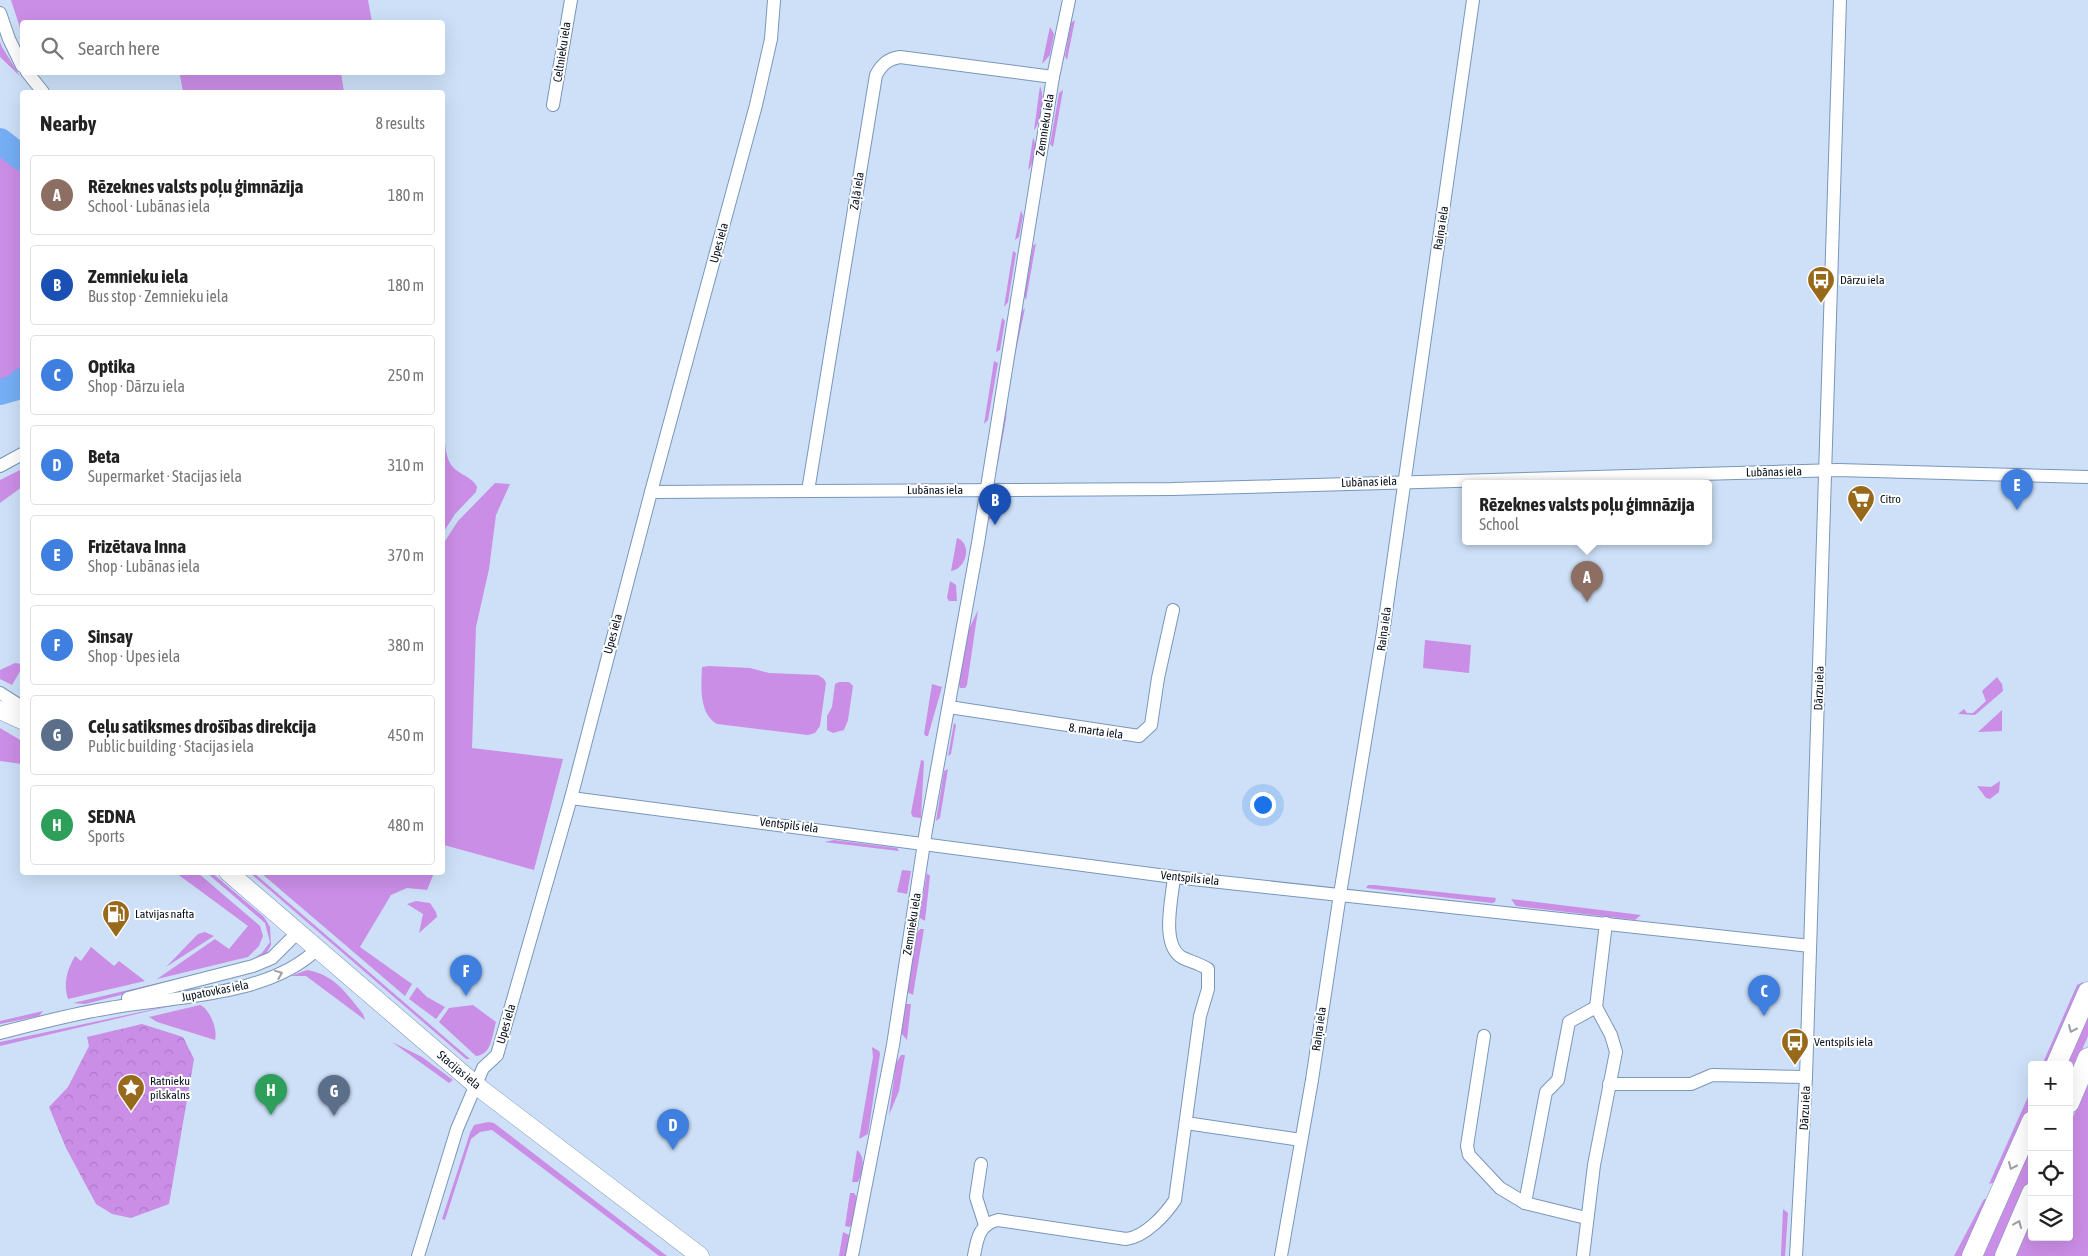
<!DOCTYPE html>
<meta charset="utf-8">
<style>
:root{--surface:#fff;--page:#f6f6f6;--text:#222;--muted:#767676;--line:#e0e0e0;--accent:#98691a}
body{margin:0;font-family:"Asap Condensed",sans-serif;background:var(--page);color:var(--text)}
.controls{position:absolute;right:15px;bottom:15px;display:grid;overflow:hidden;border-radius:5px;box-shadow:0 5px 20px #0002}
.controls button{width:45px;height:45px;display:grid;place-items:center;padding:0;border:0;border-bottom:1px solid var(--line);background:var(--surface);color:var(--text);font:25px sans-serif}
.you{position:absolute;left:1262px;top:804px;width:18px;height:18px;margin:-12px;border:4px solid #fff;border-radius:50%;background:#1a73e8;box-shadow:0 0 0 8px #1a73e833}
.badge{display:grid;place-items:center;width:32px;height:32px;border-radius:50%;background:var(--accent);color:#fff;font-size:16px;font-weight:700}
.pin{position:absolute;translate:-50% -41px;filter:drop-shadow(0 1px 2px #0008)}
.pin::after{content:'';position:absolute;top:26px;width:18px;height:15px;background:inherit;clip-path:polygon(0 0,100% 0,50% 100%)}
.popup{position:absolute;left:1462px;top:480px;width:250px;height:65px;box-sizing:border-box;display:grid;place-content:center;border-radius:5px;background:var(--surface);filter:drop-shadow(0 1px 4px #0005);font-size:16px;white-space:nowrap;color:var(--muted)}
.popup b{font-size:19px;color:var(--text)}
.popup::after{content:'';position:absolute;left:50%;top:100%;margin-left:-10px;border:10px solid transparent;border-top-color:var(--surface)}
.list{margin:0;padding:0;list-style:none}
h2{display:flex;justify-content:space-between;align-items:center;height:65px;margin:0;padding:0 20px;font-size:21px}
h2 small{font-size:16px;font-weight:400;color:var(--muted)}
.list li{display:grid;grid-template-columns:32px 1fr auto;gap:15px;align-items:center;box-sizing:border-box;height:80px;margin:0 10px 10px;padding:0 10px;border:1px solid var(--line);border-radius:5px}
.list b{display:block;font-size:19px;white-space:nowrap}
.list p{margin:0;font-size:16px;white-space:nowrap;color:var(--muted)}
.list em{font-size:16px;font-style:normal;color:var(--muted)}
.icon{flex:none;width:28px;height:28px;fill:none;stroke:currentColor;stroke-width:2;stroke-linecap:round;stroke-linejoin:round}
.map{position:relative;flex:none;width:2088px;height:1256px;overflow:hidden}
.search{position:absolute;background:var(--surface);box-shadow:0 5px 20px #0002;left:20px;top:20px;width:425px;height:55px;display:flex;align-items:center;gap:12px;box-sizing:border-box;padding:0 18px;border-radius:5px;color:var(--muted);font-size:19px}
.panel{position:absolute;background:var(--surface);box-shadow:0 5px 20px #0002;left:20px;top:90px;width:425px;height:785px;border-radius:5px}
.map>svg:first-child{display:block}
</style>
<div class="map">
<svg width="2088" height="1256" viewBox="0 0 2088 1256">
<defs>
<pattern id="forest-crowns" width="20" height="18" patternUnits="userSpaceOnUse" patternTransform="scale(1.25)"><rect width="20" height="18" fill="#cb8ee7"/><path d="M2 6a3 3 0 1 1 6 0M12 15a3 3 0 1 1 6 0" fill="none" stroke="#ad79c6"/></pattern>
</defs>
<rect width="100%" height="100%" fill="#cde0f7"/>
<g fill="#cb8ee7">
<polygon points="11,0 368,0 372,22 22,22 22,34"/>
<polygon points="1075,20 1067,60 1065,56 1071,23"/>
<polygon points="1050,27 1054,34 1050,55 1042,64"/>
<polygon points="0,42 2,47 20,76 0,57"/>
<polygon points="195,73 341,73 344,92 183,92 180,75"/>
<path d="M1040 86C1045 97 1042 121 1034 130Z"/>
<polygon points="1063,90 1053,147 1050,144 1059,93"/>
<path d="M1033 138C1038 144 1034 164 1028 170Z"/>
<polygon points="0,142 22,158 22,378 0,391"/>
<polygon points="1021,210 1023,216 1019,237 1015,240"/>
<polygon points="1036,243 1026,300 1024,296 1033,246"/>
<polygon points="1013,251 1016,253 1008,302 1004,307"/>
<polygon points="1025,308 1011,374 1021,312"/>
<polygon points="1002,318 1005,321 1000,350 996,352"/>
<polygon points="994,361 998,363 988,420 984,424"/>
<polygon points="1008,388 1006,419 998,463 997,461"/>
<path d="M443 402C444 417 443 448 449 461 454 474 473 476 477 487L476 492 455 514 443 533Z"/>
<polygon points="22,469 22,487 0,503 0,480"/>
<polygon points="495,483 510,484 496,515 489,569 476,627 472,748 563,759 534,870 444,845 443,849 443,544 458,521"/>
<polygon points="1001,497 994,519 987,519 992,503"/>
<path d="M957 538C973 544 966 569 951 571Z"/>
<polygon points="950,581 956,585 957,601 949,601 947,598"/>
<polygon points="978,610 967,685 965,688 960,688 959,684 969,629"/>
<polygon points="1425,640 1471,645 1469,673 1423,668"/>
<polygon points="15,663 22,664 22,668 12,685 0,679 0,670"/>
<path d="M709 666 750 668 769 673 818 675 824 679 826 683 820 726 815 733 808 735 717 724C699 713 701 687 702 667Z"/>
<polygon points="1997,677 2002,684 2003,691 1975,715 1958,714 1964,709 1967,713 1973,713 1986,701 1982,691"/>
<polygon points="839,682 849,682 853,686 848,720 844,730 833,733 827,730 827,716 832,707 835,684"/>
<polygon points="932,684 942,687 928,736 926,736 924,734"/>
<polygon points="2002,710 2002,731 1978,732"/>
<polygon points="954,723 956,725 951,754 948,756"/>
<polygon points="0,728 22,741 22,764 0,761"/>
<polygon points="921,760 924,761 921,818 913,817 911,813"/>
<polygon points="948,769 940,818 936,821 944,771"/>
<polygon points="2000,781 1999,792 1990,799 1986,798 1977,786 1991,787"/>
<polygon points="834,840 897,848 899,851 824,842"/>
<polygon points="902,870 911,871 907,894 897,892"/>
<polygon points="176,873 198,873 260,926 263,936 259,946 248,957 157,979 215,939 229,949 248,926"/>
<polygon points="207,873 212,873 264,917 270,927 271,945 266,954 260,958 237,966 85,1004 73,1003 248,962 262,953 270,942 265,923"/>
<polygon points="250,873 254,873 470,1059 466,1059"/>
<polygon points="261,873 434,873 427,890 407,888 391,895 360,947 412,984 405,996"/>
<polygon points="927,873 930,876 925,921 920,918 920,914"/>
<polygon points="1368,885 1374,885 1496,898 1495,902 1492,903 1366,888"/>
<polygon points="1511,899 1641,915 1635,920 1516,906"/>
<polygon points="416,901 430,903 436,912 437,917 419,933 423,914 407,904"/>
<polygon points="920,929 924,929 913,995 907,992 917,933"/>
<polygon points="205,932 214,936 166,967 198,934"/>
<path d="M91 947 114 966 119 961 145 981 68 999C63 983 67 970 75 956L81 961Z"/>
<path d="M307 970C335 975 346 993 363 1014L365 1020 306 976H291Z"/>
<polygon points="2083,982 2048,1065 2042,1065 2077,985"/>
<polygon points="417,987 427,997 445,1007 436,1019 409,999"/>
<polygon points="192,1001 0,1046 0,1042"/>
<polygon points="904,1004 911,1004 907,1040 901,1033"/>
<path d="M200 1005C210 1009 218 1030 215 1040L157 1022 149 1017Z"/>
<path d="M473 1005 496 1022C492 1035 492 1055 476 1056L439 1022 449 1008Z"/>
<polygon points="43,1011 39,1016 0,1024 0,1021"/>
<polygon points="2088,1017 2088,1036 2069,1079 2069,1065 2067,1065"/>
<polygon points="392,1042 422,1057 453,1080 449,1083"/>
<polygon points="872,1047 879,1051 880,1054 868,1134 859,1139 873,1057"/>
<polygon points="901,1055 905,1055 899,1091 889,1115 896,1063"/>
<polygon points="2088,1081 2088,1256 2014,1256 2032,1219 2032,1237 2069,1237 2069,1126"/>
<polygon points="2032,1088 2032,1102 1998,1179 1996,1182 1989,1184"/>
<polygon points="488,1122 494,1123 667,1256 659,1256 492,1130 480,1132 471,1139 445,1220 442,1219 470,1133 474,1125"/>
<polygon points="2032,1143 2032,1178 2001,1256 1983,1256"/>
<path d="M857 1150C866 1157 863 1173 858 1182H852Z"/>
<polygon points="850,1193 854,1193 857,1197 853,1224 849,1227 845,1226"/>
<polygon points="1984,1199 1987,1199 1964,1256 1954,1256"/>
<polygon points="1783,1209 1788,1213 1785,1256 1781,1256"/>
<polygon points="843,1232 851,1236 848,1256 839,1256"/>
</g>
<polygon fill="url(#forest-crowns)" points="142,1024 183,1037 194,1059 169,1204 131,1218 112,1214 96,1204 66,1148 49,1107 68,1087 89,1046 87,1037"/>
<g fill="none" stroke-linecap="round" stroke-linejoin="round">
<g stroke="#75aef5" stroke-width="26">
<polyline points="0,141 22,158"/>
<polyline points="0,392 14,388 22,381"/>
</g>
<defs>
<g id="minor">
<polyline points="0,13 9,39 22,66"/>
<polyline points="27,72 43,92"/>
<polyline points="553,105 571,0"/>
<polyline points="0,466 22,454"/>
<path d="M808 491 876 75C882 64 888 59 900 57L1053 77"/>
<polyline points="651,492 1172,489 1838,470 2088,477"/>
<polyline points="0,693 22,707"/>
<polyline points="949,707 1139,736 1151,725 1158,678 1173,610"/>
<polyline points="571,798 1174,877 1810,946"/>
<polyline points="128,998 253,966 272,958 297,933"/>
<path d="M0 1033C34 1024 69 1015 104 1009 169 996 266 998 316 950"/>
<polyline points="1484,1036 1467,1146 1469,1155 1500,1188 1525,1203 1586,1218"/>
<polyline points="1609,1084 1691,1084 1712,1075 1806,1077"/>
<polyline points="1186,1123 1301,1140"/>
<polyline points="981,1164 976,1197 985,1225"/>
<polyline points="1525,1203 1546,1092 1558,1080 1569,1022 1596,1007"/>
<polyline points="418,1256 457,1129 483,1068 497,1055 571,798 651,492 756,105 771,39 774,0"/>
<polyline points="852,1256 893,1045 926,830 978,543 1053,77 1069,0"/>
<path d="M974 1256C977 1239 979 1224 998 1220L1126 1239C1145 1237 1165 1215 1175 1200L1200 1016 1208 989V969C1200 964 1192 962 1183 958 1160 946 1172 899 1174 877"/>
<polyline points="1281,1256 1312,1080 1340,894 1384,626 1473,0"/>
<polyline points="1583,1256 1594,1165 1616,1052 1611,1035 1596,1007 1606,923"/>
<polyline points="1796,1256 1806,1077 1840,0"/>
</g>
<g id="secondary">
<polyline points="0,710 22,720"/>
<polyline points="228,872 477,1086 700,1256"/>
</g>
<g id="primary">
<polyline points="2056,1065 2088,992"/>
<polyline points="2069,1103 2088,1058"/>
<polyline points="1972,1256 2032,1121"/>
<polyline points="2005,1256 2032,1193"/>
</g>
</defs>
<use href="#minor" stroke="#7996ba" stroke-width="14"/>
<use href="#secondary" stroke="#7996ba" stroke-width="19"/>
<use href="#primary" stroke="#7996ba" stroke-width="21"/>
<use href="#minor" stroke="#fff" stroke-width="12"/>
<use href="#secondary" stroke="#fff" stroke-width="18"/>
<use href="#primary" stroke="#fff" stroke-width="20"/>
</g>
<defs><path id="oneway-chevron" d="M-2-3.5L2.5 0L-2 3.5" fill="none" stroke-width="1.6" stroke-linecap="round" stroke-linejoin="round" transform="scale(1.25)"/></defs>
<g stroke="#9ca0a5">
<use href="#oneway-chevron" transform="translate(279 974) rotate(-22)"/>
<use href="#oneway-chevron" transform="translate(2072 1029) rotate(114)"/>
<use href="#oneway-chevron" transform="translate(2012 1166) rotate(114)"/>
<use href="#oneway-chevron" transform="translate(2018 1224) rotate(-67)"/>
</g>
<defs>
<symbol id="bus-pin" viewBox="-11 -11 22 30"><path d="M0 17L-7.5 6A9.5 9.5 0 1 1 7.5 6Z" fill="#98691a" stroke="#fff"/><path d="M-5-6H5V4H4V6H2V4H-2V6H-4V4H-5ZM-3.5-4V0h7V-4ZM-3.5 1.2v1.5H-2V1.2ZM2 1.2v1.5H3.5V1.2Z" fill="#fff"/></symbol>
<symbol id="supermarket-pin" viewBox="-11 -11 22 30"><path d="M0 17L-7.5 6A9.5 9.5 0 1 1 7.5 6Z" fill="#98691a" stroke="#fff"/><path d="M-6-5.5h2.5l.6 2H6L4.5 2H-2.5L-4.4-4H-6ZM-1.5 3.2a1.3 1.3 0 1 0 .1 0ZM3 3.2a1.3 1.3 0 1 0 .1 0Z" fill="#fff"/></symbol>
<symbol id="fuel-pin" viewBox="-11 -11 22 30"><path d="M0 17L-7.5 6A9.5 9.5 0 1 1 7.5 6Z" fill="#98691a" stroke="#fff"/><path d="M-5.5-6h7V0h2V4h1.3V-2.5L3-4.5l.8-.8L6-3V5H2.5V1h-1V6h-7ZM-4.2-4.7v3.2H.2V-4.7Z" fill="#fff"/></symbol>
<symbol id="sight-pin" viewBox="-11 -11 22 30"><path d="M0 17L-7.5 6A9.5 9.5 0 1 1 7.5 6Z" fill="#98691a" stroke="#fff"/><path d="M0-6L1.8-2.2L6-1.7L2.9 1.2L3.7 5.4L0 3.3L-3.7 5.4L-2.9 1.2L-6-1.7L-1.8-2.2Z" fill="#fff"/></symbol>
</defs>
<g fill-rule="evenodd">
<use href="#bus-pin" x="1805" y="264" width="32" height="43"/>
<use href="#supermarket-pin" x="1845" y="483" width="32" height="43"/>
<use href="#fuel-pin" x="100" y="898" width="32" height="43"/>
<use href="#bus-pin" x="1779" y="1026" width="32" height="43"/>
<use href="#sight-pin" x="115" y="1072" width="32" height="43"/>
</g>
<g text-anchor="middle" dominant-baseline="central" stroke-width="4" stroke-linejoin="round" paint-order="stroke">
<g font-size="12" fill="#07111e" stroke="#fff">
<text transform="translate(562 52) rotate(-81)">Celtnieku iela</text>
<text transform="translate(1045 125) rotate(-81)">Zemnieku iela</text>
<text transform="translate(857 191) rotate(-81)">Zaļā iela</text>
<text transform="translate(1441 228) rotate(-81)">Raiņa iela</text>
<text transform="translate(719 243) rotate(-75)">Upes iela</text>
<text transform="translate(1774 472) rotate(-1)">Lubānas iela</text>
<text transform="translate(1369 482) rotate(-2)">Lubānas iela</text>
<text x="935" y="490">Lubānas iela</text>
<text transform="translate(1384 629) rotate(-82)">Raiņa iela</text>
<text transform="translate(613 634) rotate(-75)">Upes iela</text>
<text transform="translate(1819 688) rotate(-88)">Dārzu iela</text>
<text transform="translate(1096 731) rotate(8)">8. marta iela</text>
<text transform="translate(789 825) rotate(7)">Ventspils iela</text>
<text transform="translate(1190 878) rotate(6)">Ventspils iela</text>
<text transform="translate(912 924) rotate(-81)">Zemnieku iela</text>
<text transform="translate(215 991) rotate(-11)">Jupatovkas iela</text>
<text transform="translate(506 1024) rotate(-74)">Upes iela</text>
<text transform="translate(1319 1029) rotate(-82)">Raiņa iela</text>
<text transform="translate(459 1070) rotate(40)">Stacijas iela</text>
<text transform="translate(1805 1108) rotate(-87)">Dārzu iela</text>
</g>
<g font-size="12" fill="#07111e" stroke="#fff" text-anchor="start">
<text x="1840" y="280">Dārzu iela</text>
<text x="1880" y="499">Citro</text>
<text x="135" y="914">Latvijas nafta</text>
<text x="1814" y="1042">Ventspils iela</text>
<text x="150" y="1081">Ratnieku<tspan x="150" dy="14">pilskalns</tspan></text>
</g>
</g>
</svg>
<div class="controls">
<button>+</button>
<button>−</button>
<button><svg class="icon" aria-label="locate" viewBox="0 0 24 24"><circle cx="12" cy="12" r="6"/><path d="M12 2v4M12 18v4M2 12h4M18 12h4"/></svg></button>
<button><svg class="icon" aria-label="layers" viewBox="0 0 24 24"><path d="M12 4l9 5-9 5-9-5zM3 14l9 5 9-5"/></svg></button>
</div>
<div class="you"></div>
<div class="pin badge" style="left:1587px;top:602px;background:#8d6e63">A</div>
<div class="popup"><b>Rēzeknes valsts poļu ģimnāzija</b>School</div>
<div class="pin badge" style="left:995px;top:525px;background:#1a4fb4">B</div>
<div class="pin badge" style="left:1764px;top:1016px;background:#3f7fe0">C</div>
<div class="pin badge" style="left:673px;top:1150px;background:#3f7fe0">D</div>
<div class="pin badge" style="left:2017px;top:510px;background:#3f7fe0">E</div>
<div class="pin badge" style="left:466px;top:996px;background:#3f7fe0">F</div>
<div class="pin badge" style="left:334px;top:1116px;background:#5c6f8a">G</div>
<div class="pin badge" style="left:271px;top:1115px;background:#2e9e5b">H</div>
<div class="search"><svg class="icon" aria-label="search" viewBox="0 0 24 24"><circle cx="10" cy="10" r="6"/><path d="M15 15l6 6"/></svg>Search here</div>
<section class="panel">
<h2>Nearby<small>8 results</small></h2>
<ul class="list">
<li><span class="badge" style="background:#8d6e63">A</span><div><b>Rēzeknes valsts poļu ģimnāzija</b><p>School · Lubānas iela</p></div><em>180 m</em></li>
<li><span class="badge" style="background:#1a4fb4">B</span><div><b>Zemnieku iela</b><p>Bus stop · Zemnieku iela</p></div><em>180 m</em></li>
<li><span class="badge" style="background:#3f7fe0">C</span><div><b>Optika</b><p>Shop · Dārzu iela</p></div><em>250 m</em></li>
<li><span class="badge" style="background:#3f7fe0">D</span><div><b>Beta</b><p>Supermarket · Stacijas iela</p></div><em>310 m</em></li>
<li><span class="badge" style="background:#3f7fe0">E</span><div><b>Frizētava Inna</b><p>Shop · Lubānas iela</p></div><em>370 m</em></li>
<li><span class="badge" style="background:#3f7fe0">F</span><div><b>Sinsay</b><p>Shop · Upes iela</p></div><em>380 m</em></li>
<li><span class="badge" style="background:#5c6f8a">G</span><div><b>Ceļu satiksmes drošības direkcija</b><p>Public building · Stacijas iela</p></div><em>450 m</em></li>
<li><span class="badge" style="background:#2e9e5b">H</span><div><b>SEDNA</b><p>Sports</p></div><em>480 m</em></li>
</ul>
</section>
</div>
